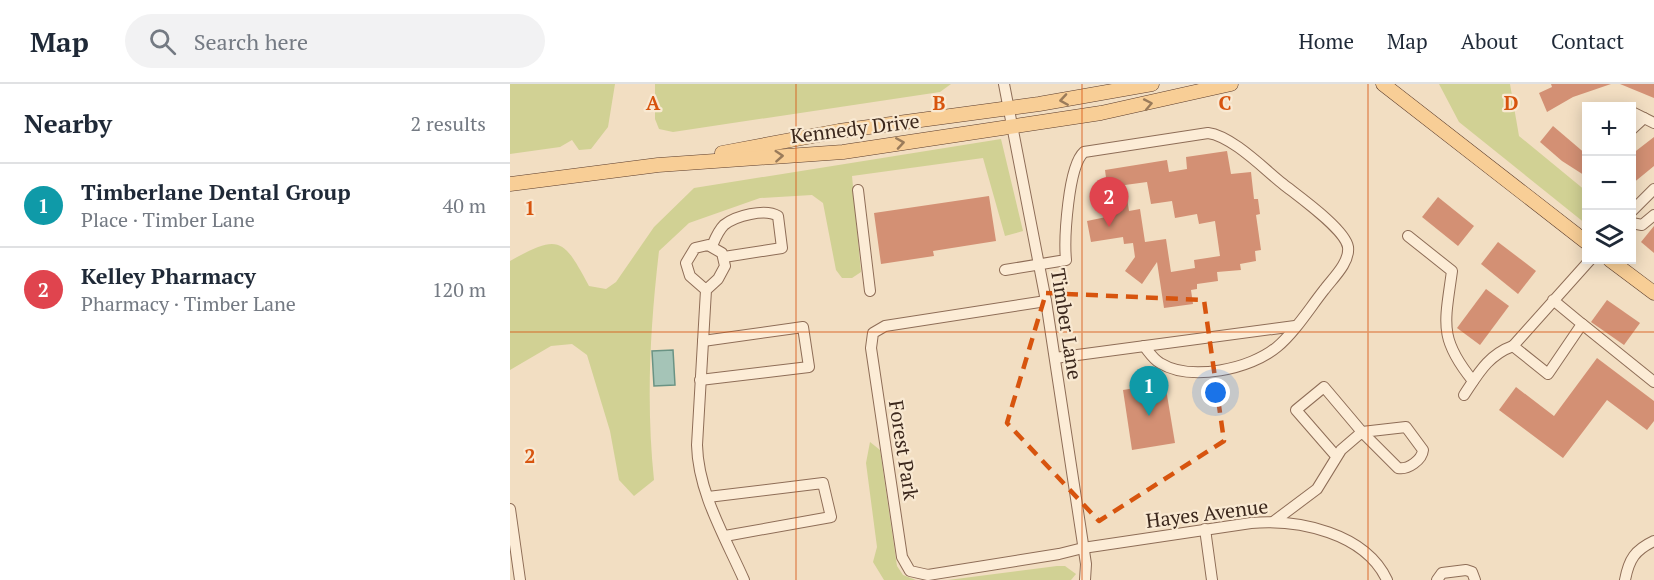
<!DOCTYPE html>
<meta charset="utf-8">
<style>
:root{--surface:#fff;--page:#f2f2f3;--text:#1f2937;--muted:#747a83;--line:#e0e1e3;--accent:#a22232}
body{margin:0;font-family:"PT Serif",serif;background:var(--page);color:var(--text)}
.controls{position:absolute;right:18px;top:18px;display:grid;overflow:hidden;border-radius:0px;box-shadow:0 3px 15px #0003}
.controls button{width:54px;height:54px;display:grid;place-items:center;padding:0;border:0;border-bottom:2px solid var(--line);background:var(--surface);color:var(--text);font:30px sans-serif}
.you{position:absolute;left:706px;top:309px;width:21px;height:21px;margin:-15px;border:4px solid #fff;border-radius:50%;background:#1a73e8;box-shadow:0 0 0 9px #1a73e833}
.badge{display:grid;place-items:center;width:39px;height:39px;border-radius:50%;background:var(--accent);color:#fff;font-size:20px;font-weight:700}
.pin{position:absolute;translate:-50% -50px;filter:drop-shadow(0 2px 3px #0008)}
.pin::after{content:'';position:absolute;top:32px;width:21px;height:18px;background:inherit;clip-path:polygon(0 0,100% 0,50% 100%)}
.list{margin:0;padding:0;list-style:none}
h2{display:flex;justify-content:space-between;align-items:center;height:78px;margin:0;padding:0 24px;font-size:26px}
h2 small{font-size:20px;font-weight:400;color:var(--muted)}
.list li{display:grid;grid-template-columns:39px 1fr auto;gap:18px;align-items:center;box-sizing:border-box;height:84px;padding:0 24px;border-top:2px solid var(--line)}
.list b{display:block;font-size:22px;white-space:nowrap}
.list p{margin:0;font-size:20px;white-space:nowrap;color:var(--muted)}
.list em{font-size:20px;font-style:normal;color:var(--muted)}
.icon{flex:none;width:33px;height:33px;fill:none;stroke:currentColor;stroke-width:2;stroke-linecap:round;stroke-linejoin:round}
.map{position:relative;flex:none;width:1144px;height:496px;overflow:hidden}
header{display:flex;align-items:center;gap:36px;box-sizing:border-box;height:84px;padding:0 30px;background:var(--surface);border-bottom:2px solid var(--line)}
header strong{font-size:28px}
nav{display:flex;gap:33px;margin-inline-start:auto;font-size:21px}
.search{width:420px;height:54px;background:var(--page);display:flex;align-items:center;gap:15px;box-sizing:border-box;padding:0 21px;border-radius:33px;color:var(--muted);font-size:22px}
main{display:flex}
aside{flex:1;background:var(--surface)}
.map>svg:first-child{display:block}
</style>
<header>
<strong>Map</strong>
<div class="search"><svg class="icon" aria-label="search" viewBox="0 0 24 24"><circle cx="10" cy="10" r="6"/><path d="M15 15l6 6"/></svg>Search here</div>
<nav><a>Home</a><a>Map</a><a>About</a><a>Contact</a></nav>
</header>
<main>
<aside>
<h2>Nearby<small>2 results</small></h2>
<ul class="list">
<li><span class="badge" style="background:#0f9aa8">1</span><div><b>Timberlane Dental Group</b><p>Place · Timber Lane</p></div><em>40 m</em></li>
<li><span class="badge" style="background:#e0444e">2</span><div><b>Kelley Pharmacy</b><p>Pharmacy · Timber Lane</p></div><em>120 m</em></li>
</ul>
</aside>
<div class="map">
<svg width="1144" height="496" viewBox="0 0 1144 496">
<rect width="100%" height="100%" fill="#f2dec2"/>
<g fill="#d1d194">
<polygon points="0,0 105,0 98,43 81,65 69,66 62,56 50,63 0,70"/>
<polygon points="145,0 441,0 430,8 163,48 149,45 145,35"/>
<polygon points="929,0 1000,0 1009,52 1076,107 1076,140 949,38"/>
<path d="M491 55 513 147 495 152 473 74 342 92 351 188 342 194H332L326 186 313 119 302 111 250 114 179 139 149 167C140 244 136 319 144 396L124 412 109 396 100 347 77 271 62 260 41 262 0 286V177C50 149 53 154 79 202L96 205 106 198 144 143 184 104Z"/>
<polygon points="360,358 370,366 387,482 393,491 406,496 374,496 363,478 367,463 356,379"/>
<polygon points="547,482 555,482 566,490 561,496 438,496"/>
</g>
<polygon fill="#a5c4b7" stroke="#6a9384" stroke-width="1.5" points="163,266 165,301 144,302 142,267"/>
<g fill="#d39074" fill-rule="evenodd">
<polygon points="1041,0 1101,0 1063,13 1037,28 1029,9 1042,3"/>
<polygon points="1110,0 1144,0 1144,14"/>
<polygon points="1043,42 1077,71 1077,93 1052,77 1030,58"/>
<polygon points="1144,53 1144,82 1122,100 1122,70"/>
<path d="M717 67 721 90 741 88 744 115H748L750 130 746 131 751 166 745 167 746 177 730 180 731 186 707 188 708 197 687 200V205L681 206 683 220 654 224 647 178 632 200 615 187 625 173 623 159 614 160 613 153 581 158 577 137 601 132 595 86 657 76 659 88 677 85 676 73ZM637 98 641 120 662 117 665 134 687 130 689 140 705 137 710 172 684 176 685 184 661 188 656 155 635 158 630 125 619 127 615 101Z"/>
<polygon points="479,112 486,157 423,167 424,172 371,180 364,129"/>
<polygon points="928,113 964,142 948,162 912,133"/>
<polygon points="1144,142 1144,169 1131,158"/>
<polygon points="988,158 1026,187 1008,210 971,180"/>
<polygon points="976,205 999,222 970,261 947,244"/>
<polygon points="1097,216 1130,239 1114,261 1081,238"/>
<polygon points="1087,274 1144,317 1144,337 1137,346 1097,316 1053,374 989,326 1006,303 1044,332"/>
<polygon points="655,299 665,359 622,366 613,306"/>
</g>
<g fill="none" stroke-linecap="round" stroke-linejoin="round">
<defs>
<g id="minor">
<polyline points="494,0 536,217 576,480 575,496"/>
<polyline points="1122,28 1144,39"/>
<polyline points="1122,45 1134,34"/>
<polyline points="348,106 360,207"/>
<polyline points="1122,127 1144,105"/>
<polyline points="1122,139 1132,141 1144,131"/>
<path d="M898 152 942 187C935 239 928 254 963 297"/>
<path d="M202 162C205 155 208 147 214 141 225 132 255 124 268 132L272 164 214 173"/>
<path d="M495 186 556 176C554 155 558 82 574 68L698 49C722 52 754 85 773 100 788 112 835 145 838 163 840 179 822 195 814 206 799 225 785 248 767 263 741 285 681 298 650 279 643 275 639 268 634 262"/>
<path d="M196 206 180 192 176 179 185 164 198 161 212 169 215 182 208 195 196 206 187 361C188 408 215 453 234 496"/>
<polyline points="1043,216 1072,240 1038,290 1003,262 1080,176"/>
<path d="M536 217 375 242 363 249 361 264 392 473 400 487 418 491 549 470 573 464 741 439C789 435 855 449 877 496"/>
<polyline points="1072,240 1144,298"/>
<polyline points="545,274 785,242"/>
<polyline points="190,296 299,283 293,243 193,257"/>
<path d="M954 311C968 290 978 271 1003 262"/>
<polyline points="198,413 313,399 321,433 215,452"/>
<polyline points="0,425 10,496"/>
<path d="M763 438 807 405 831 366 852 348 896 343 913 366C912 376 898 386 888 384L852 348 814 303 786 326 826 372"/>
<polyline points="695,445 702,496"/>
<polyline points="927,496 932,489 956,486 962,488 965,496"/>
<path d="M1115 496C1119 475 1125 466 1144 457"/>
</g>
<g id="major">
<polyline points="873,0 1076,158"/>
<polyline points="212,69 329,47 529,20 642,0"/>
<polyline points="0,100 148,81 333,68 591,29 721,0"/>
<polyline points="1100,176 1144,209"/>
</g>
</defs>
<use href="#minor" stroke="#8e6d57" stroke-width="12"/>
<use href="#major" stroke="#5b3c2c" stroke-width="15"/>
<use href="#minor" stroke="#fcecd6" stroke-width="10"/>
<use href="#major" stroke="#f8ce96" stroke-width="14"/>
</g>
<defs><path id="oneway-chevron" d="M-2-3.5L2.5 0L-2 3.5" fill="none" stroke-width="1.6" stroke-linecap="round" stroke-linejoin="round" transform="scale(1.5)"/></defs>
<g stroke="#9a7b5a">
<use href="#oneway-chevron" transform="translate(554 16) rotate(171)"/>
<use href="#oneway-chevron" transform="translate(638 20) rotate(-11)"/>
<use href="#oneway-chevron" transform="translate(390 59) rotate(-9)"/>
<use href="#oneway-chevron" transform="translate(269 72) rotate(-4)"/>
</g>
<path fill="none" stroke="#d7540e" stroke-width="4.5" stroke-dasharray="12 8" stroke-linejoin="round" d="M536 209 694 216 714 357 589 437 497 339Z"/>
<path fill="none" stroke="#d7540e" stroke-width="1.5" stroke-opacity="0.55" d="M286 0V496M572 0V496M858 0V496M0 248H1144"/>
<g text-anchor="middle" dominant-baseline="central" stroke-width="4.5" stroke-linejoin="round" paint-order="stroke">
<g font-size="20" fill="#3c281d" stroke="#f9e9d2">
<text transform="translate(345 44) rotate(-7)">Kennedy Drive</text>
<text transform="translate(557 240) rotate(81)">Timber Lane</text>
<text transform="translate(394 366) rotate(81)">Forest Park</text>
<text transform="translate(697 429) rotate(-7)">Hayes Avenue</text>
</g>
</g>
<g font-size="20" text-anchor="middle" font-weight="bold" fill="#d7540e" stroke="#f9e9d2" stroke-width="4.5" stroke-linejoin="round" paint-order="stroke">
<text x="143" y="26">A</text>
<text x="429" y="26">B</text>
<text x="715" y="26">C</text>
<text x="1001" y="26">D</text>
<text x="20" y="131">1</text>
<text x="20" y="379">2</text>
</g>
</svg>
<div class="controls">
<button>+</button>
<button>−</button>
<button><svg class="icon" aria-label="layers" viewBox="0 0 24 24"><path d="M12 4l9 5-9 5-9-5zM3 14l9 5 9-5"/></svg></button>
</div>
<div class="you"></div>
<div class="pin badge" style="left:639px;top:332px;background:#0f9aa8">1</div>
<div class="pin badge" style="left:599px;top:143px;background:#e0444e">2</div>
</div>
</main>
